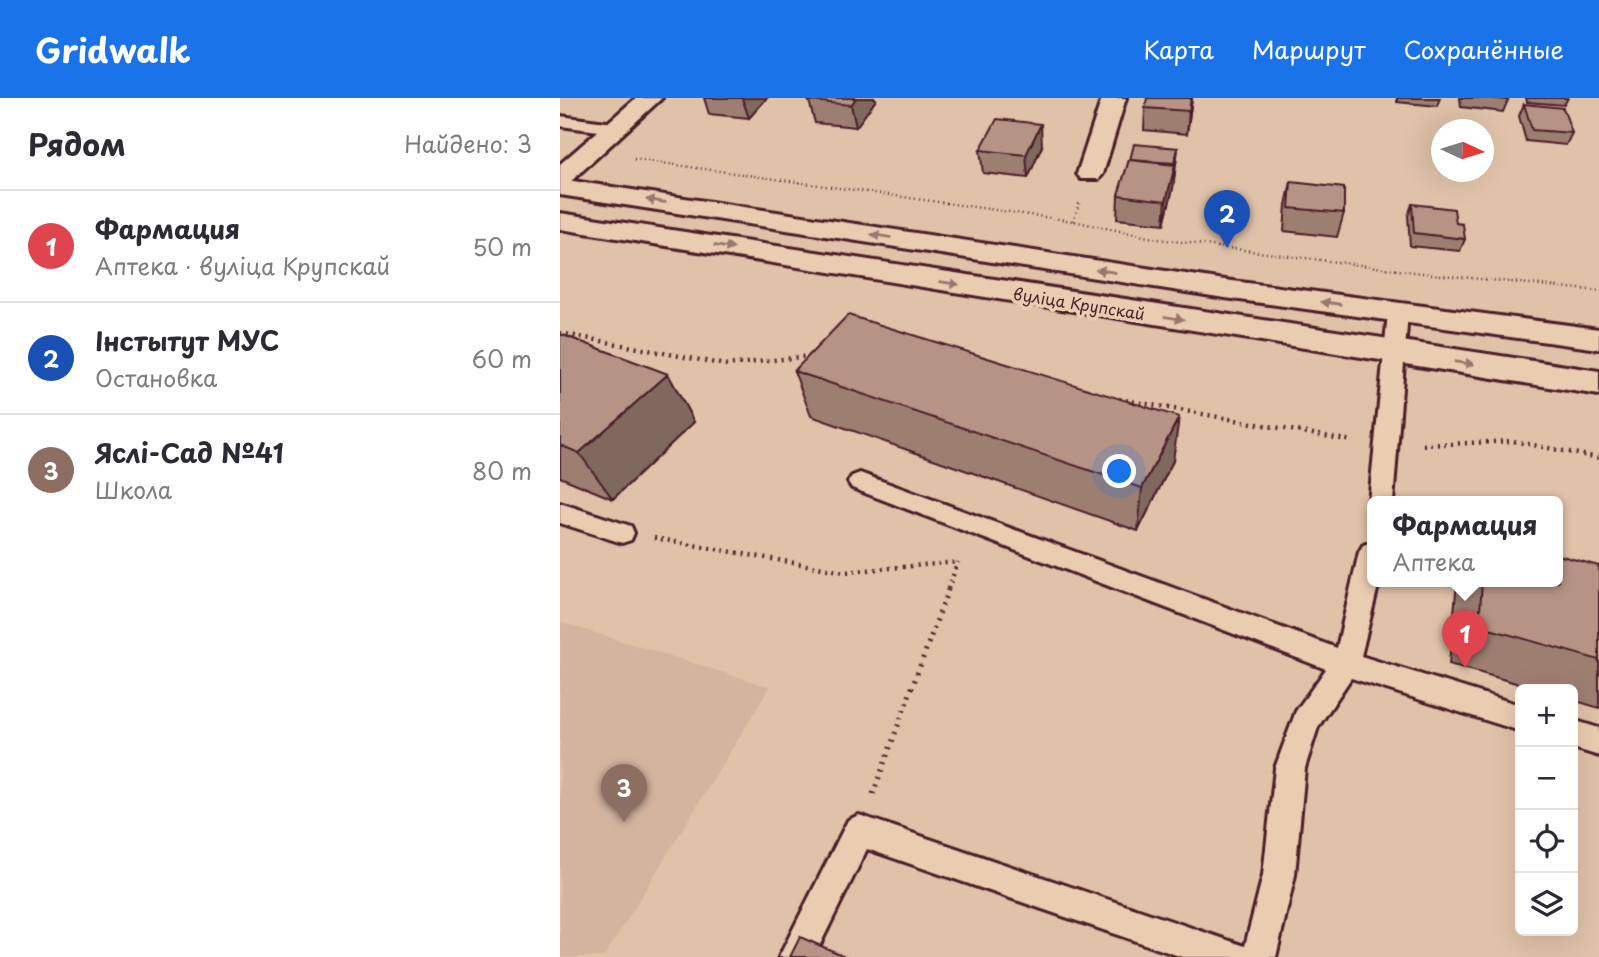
<!DOCTYPE html>
<html lang="ru">
<meta charset="utf-8">
<style>
:root{--surface:#fff;--page:#f7f7f7;--text:#2b2b33;--muted:#7c7c81;--line:#e1e1e2;--accent:#1a73e8}
body{margin:0;font-family:"Playpen Sans",sans-serif;background:var(--page);color:var(--text)}
.controls{position:absolute;right:21px;bottom:21px;display:grid;overflow:hidden;border-radius:10px;box-shadow:0 7px 28px #0002}
.controls button{width:63px;height:63px;display:grid;place-items:center;padding:0;border:0;border-bottom:2px solid var(--line);background:var(--surface);color:var(--text);font:35px sans-serif}
.compass{position:absolute;left:871px;top:21px;width:63px;height:63px;border-radius:50%;background:var(--surface);box-shadow:0 7px 28px #0002;rotate:94deg}
.you{position:absolute;left:560px;top:374px;width:24px;height:24px;margin:-18px;border:5px solid #fff;border-radius:50%;background:#1a73e8;box-shadow:0 0 0 10px #1a73e833}
.badge{display:grid;place-items:center;width:46px;height:46px;border-radius:50%;background:var(--accent);color:#fff;font-size:23px;font-weight:700}
.pin{position:absolute;translate:-50% -58px;filter:drop-shadow(0 2px 4px #0008)}
.pin::after{content:'';position:absolute;top:37px;width:24px;height:21px;background:inherit;clip-path:polygon(0 0,100% 0,50% 100%)}
.popup{position:absolute;left:807px;top:398px;width:196px;height:91px;box-sizing:border-box;display:grid;place-content:center;border-radius:10px;background:var(--surface);filter:drop-shadow(0 2px 5px #0005);font-size:23px;white-space:nowrap;color:var(--muted)}
.popup b{font-size:26px;color:var(--text)}
.popup::after{content:'';position:absolute;left:50%;top:100%;margin-left:-14px;border:14px solid transparent;border-top-color:var(--surface)}
.list{margin:0;padding:0;list-style:none}
h2{display:flex;justify-content:space-between;align-items:center;height:91px;margin:0;padding:0 28px;font-size:30px}
h2 small{font-size:23px;font-weight:400;color:var(--muted)}
.list li{display:grid;grid-template-columns:46px 1fr auto;gap:21px;align-items:center;box-sizing:border-box;height:112px;padding:0 28px;border-top:2px solid var(--line)}
.list b{display:block;font-size:26px;white-space:nowrap}
.list p{margin:0;font-size:23px;white-space:nowrap;color:var(--muted)}
.list em{font-size:23px;font-style:normal;color:var(--muted)}
.icon{flex:none;width:38px;height:38px;fill:none;stroke:currentColor;stroke-width:2;stroke-linecap:round;stroke-linejoin:round}
.map{position:relative;flex:none;width:1039px;height:859px;overflow:hidden}
header{display:flex;align-items:center;gap:42px;box-sizing:border-box;height:98px;padding:0 35px;background:var(--accent);color:#fff}
header strong{font-size:33px}
nav{display:flex;gap:38px;margin-inline-start:auto;font-size:24px}
main{display:flex}
aside{flex:1;background:var(--surface)}
.map>svg:first-child{display:block}
</style>
<header>
<strong>Gridwalk</strong>
<nav><a>Карта</a><a>Маршрут</a><a>Сохранённые</a></nav>
</header>
<main>
<aside>
<h2>Рядом<small>Найдено: 3</small></h2>
<ul class="list">
<li><span class="badge" style="background:#e0444e">1</span><div><b>Фармация</b><p>Аптека · вуліца Крупскай</p></div><em>50 m</em></li>
<li><span class="badge" style="background:#1a4fb4">2</span><div><b>Інстытут МУС</b><p>Остановка</p></div><em>60 m</em></li>
<li><span class="badge" style="background:#8d6e63">3</span><div><b>Яслі-Сад №41</b><p>Школа</p></div><em>80 m</em></li>
</ul>
</aside>
<div class="map">
<svg width="1039" height="859" viewBox="0 0 1039 859">
<rect width="100%" height="100%" fill="#e0c2a9"/>
<filter id="ink" filterUnits="userSpaceOnUse"><feTurbulence type="fractalNoise" baseFrequency=".0143" numOctaves="2"/><feDisplacementMap in="SourceGraphic" scale="14" xChannelSelector="R" yChannelSelector="G"/><feConvolveMatrix kernelMatrix="1 2 1 2 8 2 1 2 1" color-interpolation-filters="sRGB"/></filter>
<g filter="url(#ink)">
<polygon fill="#d3b49e" points="0,524 210,589 44,859 0,859"/>
<g fill="none" stroke-linecap="round" stroke-linejoin="round">
<defs>
<g id="service">
<polygon points="0,18 54,25 62,30 54,35 0,28"/>
<polygon points="838,209 848,215 833,404 812,404 812,410 809,404 828,215"/>
<polygon points="300,375 777,550 799,454 803,447 812,444 812,484 819,484 801,558 960,607 960,633 791,580 758,629 745,670 735,777 716,859 622,859 307,751 254,859 219,859 288,722 299,717 685,848 703,777 715,670 736,613 766,571 292,390 288,384 292,378"/>
<polygon points="0,405 71,428 74,435 71,442 62,445 0,425"/>
<polygon points="1013,622 1039,630 1039,658 1013,650"/>
</g>
<g id="minor">
<polygon points="76,0 102,0 9,85 0,87 0,66"/>
<polygon points="542,0 566,0 543,76 539,81 521,81 517,76"/>
</g>
<g id="primary">
<polygon points="0,81 665,182 1039,231 1039,251 665,200 0,97"/>
<polygon points="0,115 1039,273 1039,297 0,131"/>
</g>
</defs>
<use href="#service" stroke="#4a1f2b" stroke-width="6"/>
<use href="#minor" stroke="#4a1f2b" stroke-width="6"/>
<use href="#primary" stroke="#4a1f2b" stroke-width="6"/>
<g stroke="#4a1f2b" stroke-width="2.5" stroke-dasharray="1 3.5" stroke-linecap="butt">
<polyline points="74,61 513,123 598,141 862,175 1039,193"/>
<polyline points="513,123 520,103"/>
</g>
<g stroke="#4a1f2b" stroke-width="4.5" stroke-dasharray="2 5" stroke-linecap="butt">
<polyline points="0,235 166,267 251,258"/>
<polyline points="559,301 792,343"/>
<polyline points="863,347 953,343 1039,360"/>
<polyline points="94,440 285,474 398,464"/>
<polyline points="388,491 398,464"/>
</g>
<polyline stroke="#4a1f2b" stroke-width="5" stroke-dasharray="2 6" stroke-linecap="butt" points="313,696 389,489"/>
<use href="#service" fill="#eacdb1" fill-rule="evenodd"/>
<use href="#minor" fill="#eacdb1" fill-rule="evenodd"/>
<use href="#primary" fill="#eacdb1" fill-rule="evenodd"/>
</g>
<g fill="#9d7f72" stroke="#4a1f2b" stroke-width="2">
<polygon points="144,0 207,0 189,20 149,16"/>
<polygon points="632,0 627,36 584,32 585,10"/>
<polygon points="837,0 880,0 877,8 837,4"/>
<polygon points="900,0 947,0 948,2 943,14 901,9"/>
<polygon points="966,0 1008,0 1004,7 967,4"/>
<polygon points="316,2 296,29 255,25 249,3"/>
<polygon points="964,6 1012,35 1006,47 966,43 959,18"/>
<polygon points="482,48 468,80 423,75 420,52"/>
<polygon points="618,50 613,90 604,126 557,121 558,97 569,62"/>
<polygon points="731,84 784,115 777,139 724,133 726,107"/>
<polygon points="852,106 896,125 905,141 900,153 850,148 848,118"/>
<polygon points="0,236 108,276 134,324 53,401 0,379"/>
<polygon points="234,273 613,363 578,433 251,318"/>
<polygon points="1039,468 1039,610 1013,602 1013,591 977,591 889,566 897,484 998,484"/>
</g>
<g fill="#7f685d" stroke="#4a1f2b" stroke-width="2">
<polygon points="182,0 207,0 189,20"/>
<polygon points="296,0 315,0 316,2 296,29 291,7"/>
<polygon points="631,0 632,0 627,36 629,13"/>
<polygon points="481,26 482,48 468,80 466,57"/>
<polygon points="618,50 613,90 604,126 606,103 614,72"/>
<polygon points="108,276 134,324 53,401 19,355"/>
<polygon points="619,319 613,363 578,433 582,390"/>
</g>
<g fill="#b69485" stroke="#4a1f2b" stroke-width="2">
<polygon points="251,0 296,0 291,7 249,3"/>
<polygon points="587,0 631,0 629,13 585,10"/>
<polygon points="928,0 947,0 948,2"/>
<polygon points="964,6 1003,10 1012,35 972,32"/>
<polygon points="437,21 481,26 466,57 420,52"/>
<polygon points="574,46 618,50 614,65 570,62"/>
<polygon points="569,62 615,67 606,103 558,97"/>
<polygon points="731,84 784,90 784,115 729,110"/>
<polygon points="852,106 894,111 896,125 903,126 905,141 854,135"/>
<polygon points="288,217 619,319 582,390 234,273"/>
<polygon points="0,236 108,276 19,355 0,347"/>
<polygon points="998,457 1039,468 1039,562 919,528 922,484 998,484"/>
<polygon points="240,839 287,859 230,859"/>
</g>
<defs><path id="oneway-solid" d="M-6-.8H1V-3.2L6.5 0L1 3.2V.8H-6Z" transform="scale(1.75)"/></defs>
<g fill="#9a766e">
<use href="#oneway-solid" transform="translate(96 103) rotate(-171)"/>
<use href="#oneway-solid" transform="translate(321 138) rotate(-171)"/>
<use href="#oneway-solid" transform="translate(164 149) rotate(9)"/>
<use href="#oneway-solid" transform="translate(546 173) rotate(-171)"/>
<use href="#oneway-solid" transform="translate(389 185) rotate(9)"/>
<use href="#oneway-solid" transform="translate(771 205) rotate(-172)"/>
<use href="#oneway-solid" transform="translate(614 220) rotate(9)"/>
<use href="#oneway-solid" transform="translate(904 265) rotate(8)"/>
</g>
</g>
<g text-anchor="middle" dominant-baseline="central" stroke-width="7" stroke-linejoin="round" paint-order="stroke">
<g font-size="16" fill="#4a1f2b" stroke="#eacdb1">
<text transform="translate(519 205) rotate(9)">вуліца Крупскай</text>
</g>
</g>
</svg>
<div class="controls">
<button>+</button>
<button>−</button>
<button><svg class="icon" aria-label="locate" viewBox="0 0 24 24"><circle cx="12" cy="12" r="6"/><path d="M12 2v4M12 18v4M2 12h4M18 12h4"/></svg></button>
<button><svg class="icon" aria-label="layers" viewBox="0 0 24 24"><path d="M12 4l9 5-9 5-9-5zM3 14l9 5 9-5"/></svg></button>
</div>
<svg class="compass" viewBox="-18 -18 36 36"><path d="M0-13l5 13h-10z" fill="#e53935"/><path d="M0 13l5-13h-10z" fill="#7c7c81"/></svg>
<div class="you"></div>
<div class="pin badge" style="left:905px;top:570px;background:#e0444e">1</div>
<div class="popup"><b>Фармация</b>Аптека</div>
<div class="pin badge" style="left:667px;top:150px;background:#1a4fb4">2</div>
<div class="pin badge" style="left:64px;top:724px;background:#8d6e63">3</div>
</div>
</main>
